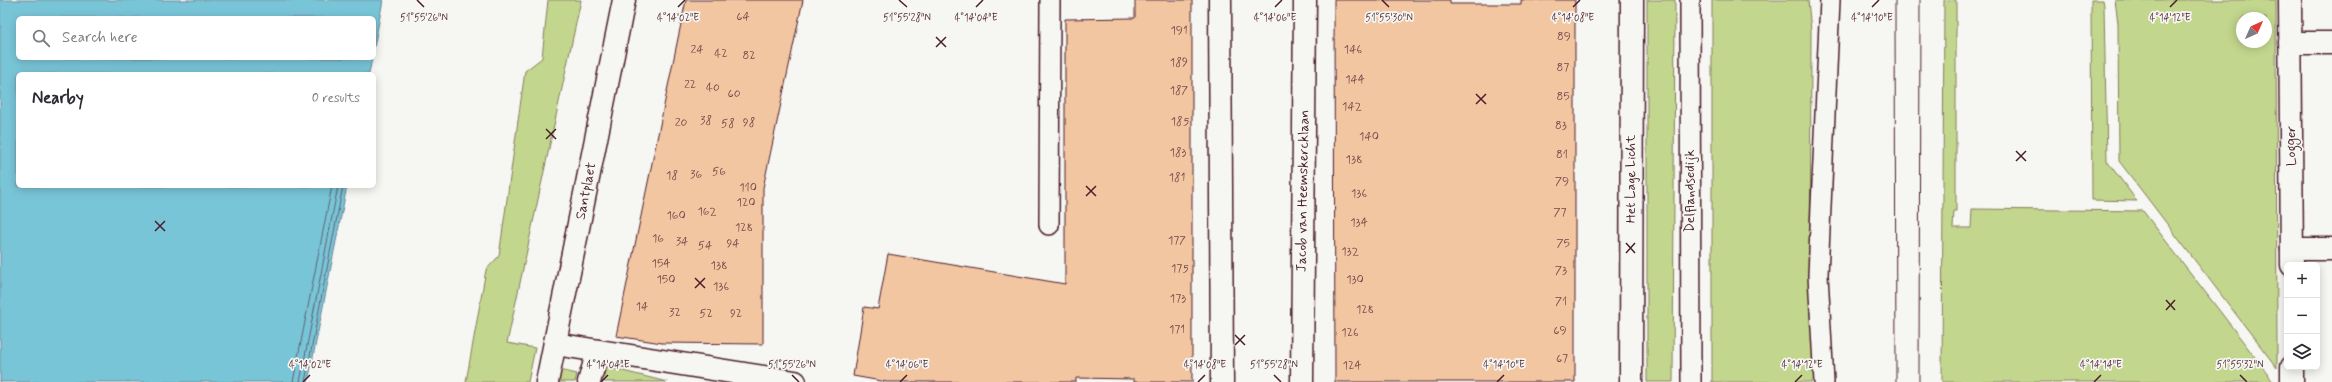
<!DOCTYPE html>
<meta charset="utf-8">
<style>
:root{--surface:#fff;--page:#f2f2f3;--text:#2b2b33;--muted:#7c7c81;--line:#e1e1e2}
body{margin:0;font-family:Mynerve,sans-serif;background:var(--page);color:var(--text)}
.controls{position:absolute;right:12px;bottom:12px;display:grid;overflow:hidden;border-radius:6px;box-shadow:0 2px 10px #0003}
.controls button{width:36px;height:36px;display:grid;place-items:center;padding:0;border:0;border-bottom:1px solid var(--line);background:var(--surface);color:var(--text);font:20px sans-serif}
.compass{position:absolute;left:2236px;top:12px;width:36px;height:36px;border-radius:50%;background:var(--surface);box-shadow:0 2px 10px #0003;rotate:45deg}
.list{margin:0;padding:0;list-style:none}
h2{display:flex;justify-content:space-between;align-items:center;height:52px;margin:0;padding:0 16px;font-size:17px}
h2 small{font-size:13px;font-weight:400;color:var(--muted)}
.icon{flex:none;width:22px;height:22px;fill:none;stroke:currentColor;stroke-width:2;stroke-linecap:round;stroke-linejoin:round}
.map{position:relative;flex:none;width:2332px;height:382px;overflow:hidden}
.search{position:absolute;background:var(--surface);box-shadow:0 2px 10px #0003;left:16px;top:16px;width:360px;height:44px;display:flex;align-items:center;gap:10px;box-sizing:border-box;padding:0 14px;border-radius:6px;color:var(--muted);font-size:15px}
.panel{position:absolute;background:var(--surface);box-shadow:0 2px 10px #0003;left:16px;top:72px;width:360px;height:116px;border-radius:6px}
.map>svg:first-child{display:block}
</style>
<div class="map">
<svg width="2332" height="382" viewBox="0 0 2332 382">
<rect width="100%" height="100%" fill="#f6f6f2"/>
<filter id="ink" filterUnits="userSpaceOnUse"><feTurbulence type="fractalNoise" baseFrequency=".025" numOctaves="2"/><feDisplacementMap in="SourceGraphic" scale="8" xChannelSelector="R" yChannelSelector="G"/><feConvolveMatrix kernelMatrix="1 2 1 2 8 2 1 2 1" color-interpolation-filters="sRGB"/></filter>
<g filter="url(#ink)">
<g fill="#c2d78d" stroke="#867b5c" fill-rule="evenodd">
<polygon points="548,0 581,0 507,343 535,348 528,382 466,382 486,270 499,256 525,71 542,58"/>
<polygon points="1647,0 1675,0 1673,382 1647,382"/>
<polygon points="1712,0 1808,0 1811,31 1810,314 1816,382 1712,382"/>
<polygon points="1944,0 1956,0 1956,211 1954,211 1953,228 1971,228 1972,209 2143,211 2274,382 1942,382"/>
<polygon points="2091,0 2103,0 2104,6 2107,161 2137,201 2092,200"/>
<path d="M2115 0H2276L2277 368 2119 161 2118 23ZM2242 18H2266V42H2242Z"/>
<polygon points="607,367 667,382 602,382"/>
<polygon points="560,370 577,374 575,382 558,382"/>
</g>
<polygon fill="#79c5d8" stroke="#668393" points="0,0 383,0 374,48 374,18 18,18 18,58 372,58 369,74 18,74 18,186 347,186 308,382 0,382"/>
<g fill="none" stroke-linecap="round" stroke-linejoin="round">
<g stroke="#5d6170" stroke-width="1">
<polyline points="293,382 332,186"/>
<polyline points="300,382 338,186"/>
<polyline points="305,382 343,186"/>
</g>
</g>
<g fill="#f3c6a2" stroke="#4a1f2b">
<polygon points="686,0 803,0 763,188 763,344 662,343 616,336"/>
<polygon points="1135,0 1192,0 1192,382 1134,382 1134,379 1076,378 1076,382 887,382 853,376 864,307 878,309 888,254 1065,284 1065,19 1135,18"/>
<polygon points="1334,0 1450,0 1450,4 1521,4 1521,0 1575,0 1575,382 1335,382"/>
</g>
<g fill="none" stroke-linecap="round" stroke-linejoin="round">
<defs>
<g id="lane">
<polyline points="1690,0 1691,382"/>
<polyline points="1049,225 1050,0"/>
<polyline points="1824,382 1818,275 1830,0"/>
</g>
<g id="street">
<polyline points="1220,0 1222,382"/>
<polyline points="2290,0 2292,265"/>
<polyline points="2290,43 2332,43"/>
<polyline points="2292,249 2332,249"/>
<polyline points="555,344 795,382"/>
<polyline points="2292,367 2292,382"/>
<polyline points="547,382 624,0"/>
<polyline points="589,382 598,351"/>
<polyline points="1302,382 1305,0"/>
<polyline points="1631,382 1632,0"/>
</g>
</defs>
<use href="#lane" stroke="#4a1f2b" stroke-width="22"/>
<use href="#street" stroke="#4a1f2b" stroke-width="25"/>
<use href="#lane" stroke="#f6f6f2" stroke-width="19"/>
<use href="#street" stroke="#f6f6f2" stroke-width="22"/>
<g stroke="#4a1f2b" stroke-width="1">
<polyline points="1895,0 1896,382"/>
<polyline points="1919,382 1920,0"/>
</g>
</g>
</g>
<path fill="none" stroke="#4a1f2b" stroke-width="1.5" d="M417 0 424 7M899 0 907 7M1382 0 1389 7M678 7 685 0M976 7 983 0M1275 7 1282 0M1573 7 1580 0M1872 7 1879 0M2170 7 2177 0M936 37 946 47M936 47 946 37M1476 94 1486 104M1476 104 1486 94M546 129 556 139M546 139 556 129M2016 151 2026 161M2016 161 2026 151M1086 186 1096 196M1086 196 1096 186M155 221 165 231M155 231 165 221M1626 243 1635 253M1626 253 1635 243M695 278 705 288M695 288 705 278M2166 300 2175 310M2166 310 2175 300M1235 335 1245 345M1235 345 1245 335M792 375 799 382M1274 375 1281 382M2240 375 2247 382M303 382 310 375M601 382 608 375M900 382 907 375M1198 382 1205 375M1497 382 1504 375M1795 382 1802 375M2094 382 2101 375"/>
<g text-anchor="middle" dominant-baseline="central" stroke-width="3.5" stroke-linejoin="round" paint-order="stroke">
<g font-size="12" fill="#744949">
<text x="743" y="17">64</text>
<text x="1179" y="31">191</text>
<text x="1564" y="37">89</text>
<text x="697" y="50">24</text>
<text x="1353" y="50">146</text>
<text x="721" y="54">42</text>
<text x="749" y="56">82</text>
<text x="1179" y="63">189</text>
<text x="1563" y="68">87</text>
<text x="1355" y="80">144</text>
<text x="690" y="85">22</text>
<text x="713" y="88">40</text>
<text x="1179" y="91">187</text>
<text x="734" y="94">60</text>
<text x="1563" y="97">85</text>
<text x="1352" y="107">142</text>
<text x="706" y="121">38</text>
<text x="1180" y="122">185</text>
<text x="681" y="123">20</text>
<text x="749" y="123">98</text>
<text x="728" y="124">58</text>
<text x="1561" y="126">83</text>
<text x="1369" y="137">140</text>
<text x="1178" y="153">183</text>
<text x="1562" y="155">81</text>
<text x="1354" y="160">138</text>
<text x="719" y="172">56</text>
<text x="696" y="175">36</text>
<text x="672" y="176">18</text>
<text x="1177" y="178">181</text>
<text x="1562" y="182">79</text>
<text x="748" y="188">110</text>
<text x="1359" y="194">136</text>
<text x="746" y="203">120</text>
<text x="707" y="212">162</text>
<text x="1560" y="213">77</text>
<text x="676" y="216">160</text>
<text x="1359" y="223">134</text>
<text x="744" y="228">128</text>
<text x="658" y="239">16</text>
<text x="1177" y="241">177</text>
<text x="682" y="242">34</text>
<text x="733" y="244">94</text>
<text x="1563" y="244">75</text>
<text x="705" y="246">54</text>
<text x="1350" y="252">132</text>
<text x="661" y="264">154</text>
<text x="719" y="266">138</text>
<text x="1180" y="269">175</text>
<text x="1561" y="271">73</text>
<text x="666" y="280">150</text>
<text x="1355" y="280">130</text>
<text x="721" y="287">136</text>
<text x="1178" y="299">173</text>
<text x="1561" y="302">71</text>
<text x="642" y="307">14</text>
<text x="1365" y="310">128</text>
<text x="675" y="313">32</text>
<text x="706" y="314">52</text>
<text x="736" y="314">92</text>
<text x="1177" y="330">171</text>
<text x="1560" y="331">69</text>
<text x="1350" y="333">126</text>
<text x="1562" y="359">67</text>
<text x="1352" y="366">124</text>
</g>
<g font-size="14" fill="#4a1f2b" stroke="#f6f6f2">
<text transform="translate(2291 146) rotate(-90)">Logger</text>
<text transform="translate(1631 179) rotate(-90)">Het Lage Licht</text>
<text transform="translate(586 191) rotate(-79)">Santplaet</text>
<text transform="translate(1303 191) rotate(-89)">Jacob van Heemskercklaan</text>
<text transform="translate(1690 191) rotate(-90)">Delflandsedijk</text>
</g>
</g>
<g font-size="10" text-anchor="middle" fill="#4a1f2b" stroke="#f6f6f2" stroke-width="3.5" stroke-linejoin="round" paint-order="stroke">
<text x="424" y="21">51°55'26"N</text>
<text x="678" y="21">4°14'02"E</text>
<text x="907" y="21">51°55'28"N</text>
<text x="976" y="21">4°14'04"E</text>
<text x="1275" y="21">4°14'06"E</text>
<text x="1389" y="21">51°55'30"N</text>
<text x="1573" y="21">4°14'08"E</text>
<text x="1872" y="21">4°14'10"E</text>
<text x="2170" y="21">4°14'12"E</text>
<text x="310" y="368">4°14'02"E</text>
<text x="608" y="368">4°14'04"E</text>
<text x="792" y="368">51°55'26"N</text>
<text x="907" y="368">4°14'06"E</text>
<text x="1205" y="368">4°14'08"E</text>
<text x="1274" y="368">51°55'28"N</text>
<text x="1504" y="368">4°14'10"E</text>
<text x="1802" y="368">4°14'12"E</text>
<text x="2101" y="368">4°14'14"E</text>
<text x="2240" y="368">51°55'32"N</text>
</g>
</svg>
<div class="controls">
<button>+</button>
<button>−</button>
<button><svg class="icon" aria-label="layers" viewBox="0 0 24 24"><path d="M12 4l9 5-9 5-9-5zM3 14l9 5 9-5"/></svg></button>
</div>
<svg class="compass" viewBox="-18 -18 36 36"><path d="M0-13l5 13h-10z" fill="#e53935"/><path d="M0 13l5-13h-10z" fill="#7c7c81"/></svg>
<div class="search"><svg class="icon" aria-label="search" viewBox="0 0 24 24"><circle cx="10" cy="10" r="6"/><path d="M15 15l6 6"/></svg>Search here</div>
<section class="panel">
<h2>Nearby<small>0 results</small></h2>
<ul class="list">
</ul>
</section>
</div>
